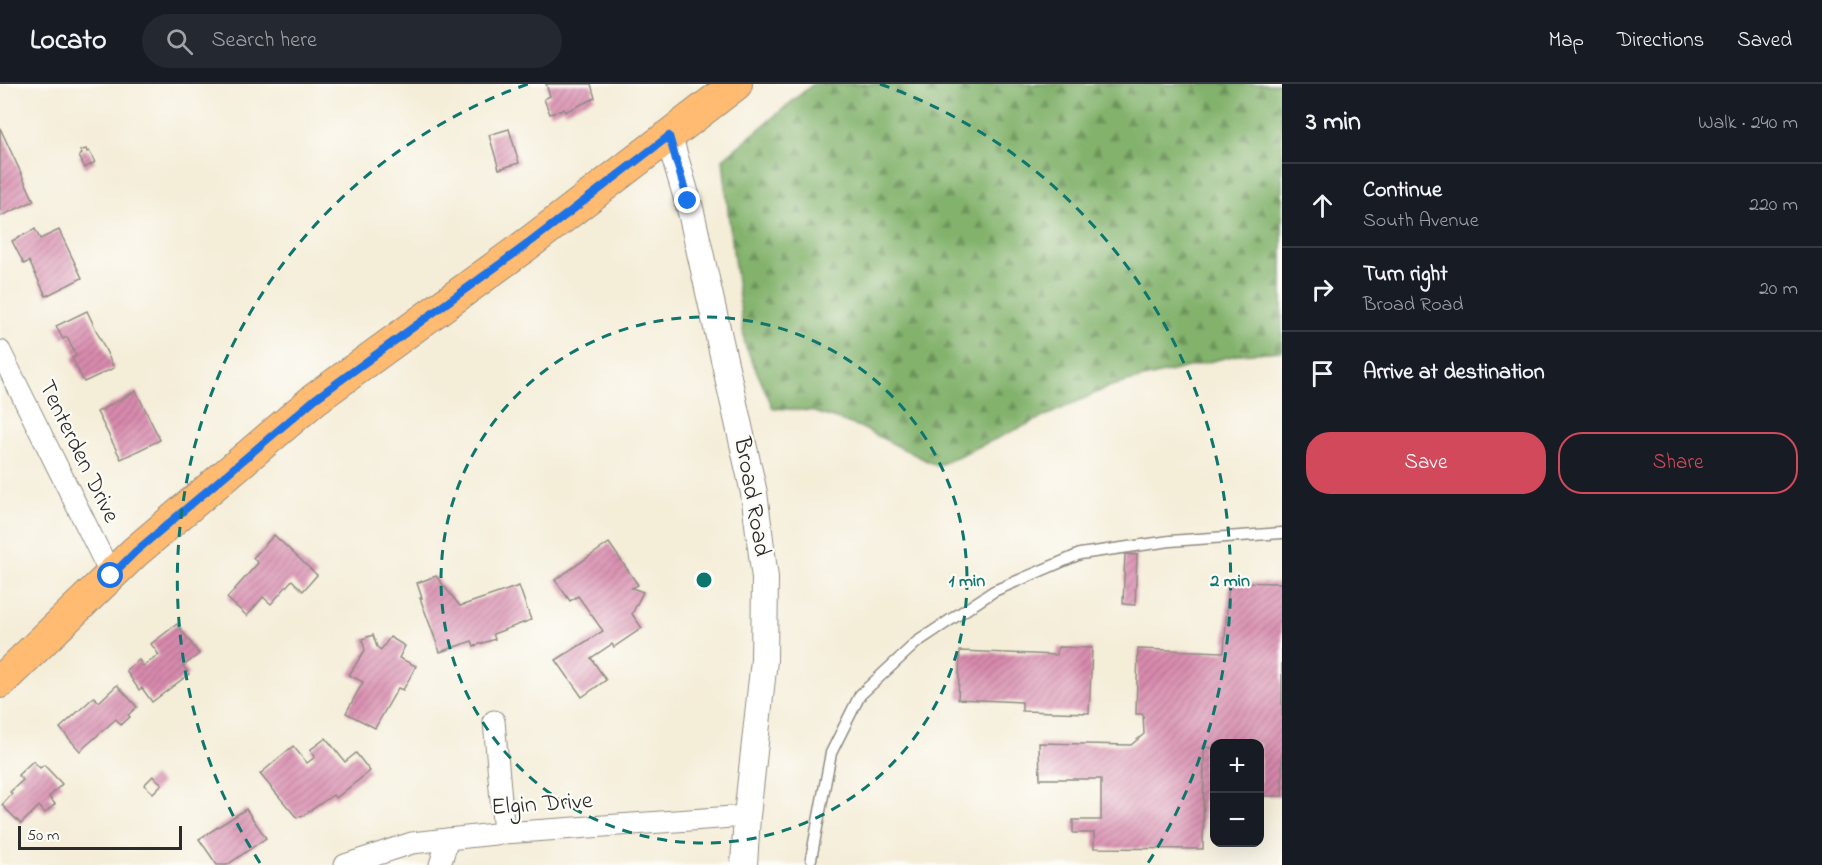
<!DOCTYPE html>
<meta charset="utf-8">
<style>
:root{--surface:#171b24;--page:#242831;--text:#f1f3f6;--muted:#9ea1a6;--line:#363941;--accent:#d1495b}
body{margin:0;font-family:"Indie Flower",sans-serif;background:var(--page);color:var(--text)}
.controls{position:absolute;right:18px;bottom:18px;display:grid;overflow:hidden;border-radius:12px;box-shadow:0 6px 24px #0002}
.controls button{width:54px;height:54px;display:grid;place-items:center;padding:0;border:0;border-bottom:2px solid var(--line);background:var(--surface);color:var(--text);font:30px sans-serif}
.scale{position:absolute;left:18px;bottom:15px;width:164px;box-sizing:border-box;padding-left:6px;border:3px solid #2b2b2b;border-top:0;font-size:16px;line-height:21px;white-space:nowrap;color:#2b2b2b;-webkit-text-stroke:4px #fdfcf7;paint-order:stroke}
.stop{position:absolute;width:18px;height:18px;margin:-14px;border:4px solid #1a73e8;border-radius:50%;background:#fff}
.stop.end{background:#1a73e8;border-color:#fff;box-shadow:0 2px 6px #0008}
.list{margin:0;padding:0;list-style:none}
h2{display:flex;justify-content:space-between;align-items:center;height:78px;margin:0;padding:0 24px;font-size:26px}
h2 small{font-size:20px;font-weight:400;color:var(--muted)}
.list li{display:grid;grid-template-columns:39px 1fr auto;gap:18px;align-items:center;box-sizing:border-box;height:84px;padding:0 24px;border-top:2px solid var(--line)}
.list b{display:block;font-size:22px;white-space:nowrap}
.list p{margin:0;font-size:20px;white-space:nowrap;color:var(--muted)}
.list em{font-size:20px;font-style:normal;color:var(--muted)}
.actions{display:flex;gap:12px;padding:18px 24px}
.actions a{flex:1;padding:14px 0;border:2px solid var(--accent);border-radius:24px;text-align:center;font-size:21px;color:var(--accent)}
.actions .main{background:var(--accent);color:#fff}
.icon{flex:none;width:33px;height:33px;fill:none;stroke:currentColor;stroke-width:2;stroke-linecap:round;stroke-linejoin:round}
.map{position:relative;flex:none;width:1282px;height:781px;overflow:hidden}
header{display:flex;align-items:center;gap:36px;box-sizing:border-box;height:84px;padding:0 30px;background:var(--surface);border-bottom:2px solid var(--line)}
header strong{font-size:28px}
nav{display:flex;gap:33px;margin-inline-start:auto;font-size:21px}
.search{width:420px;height:54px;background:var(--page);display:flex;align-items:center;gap:15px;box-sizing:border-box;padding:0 21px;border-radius:33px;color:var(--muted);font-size:22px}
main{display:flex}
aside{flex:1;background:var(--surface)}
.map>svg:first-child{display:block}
</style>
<header>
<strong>Locato</strong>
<div class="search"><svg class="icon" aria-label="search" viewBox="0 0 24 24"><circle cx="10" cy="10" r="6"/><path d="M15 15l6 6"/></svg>Search here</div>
<nav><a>Map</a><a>Directions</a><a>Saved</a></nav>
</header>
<main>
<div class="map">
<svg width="1282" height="781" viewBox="0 0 1282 781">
<defs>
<pattern id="forest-firs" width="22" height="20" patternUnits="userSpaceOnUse" patternTransform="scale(1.5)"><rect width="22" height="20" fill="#82b26c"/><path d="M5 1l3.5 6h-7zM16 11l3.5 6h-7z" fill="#6b9159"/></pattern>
<pattern id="building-hatch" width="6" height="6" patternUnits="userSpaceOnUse" patternTransform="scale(1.5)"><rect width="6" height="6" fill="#d88aad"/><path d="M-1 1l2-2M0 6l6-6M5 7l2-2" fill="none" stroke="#af718d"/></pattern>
</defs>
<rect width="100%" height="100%" fill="#fdfcf7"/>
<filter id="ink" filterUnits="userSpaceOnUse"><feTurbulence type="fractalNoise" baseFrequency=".0167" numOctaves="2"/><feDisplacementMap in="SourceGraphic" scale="12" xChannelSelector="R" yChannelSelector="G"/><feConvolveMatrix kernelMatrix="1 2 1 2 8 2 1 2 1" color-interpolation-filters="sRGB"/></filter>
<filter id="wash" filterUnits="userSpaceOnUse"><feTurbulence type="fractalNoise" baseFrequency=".008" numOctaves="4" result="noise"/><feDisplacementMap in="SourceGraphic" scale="24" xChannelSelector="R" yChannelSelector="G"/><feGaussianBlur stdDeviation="1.35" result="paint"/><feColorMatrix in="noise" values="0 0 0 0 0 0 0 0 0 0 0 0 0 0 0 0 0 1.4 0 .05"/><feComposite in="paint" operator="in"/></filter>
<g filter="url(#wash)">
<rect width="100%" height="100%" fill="#f4edd8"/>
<polygon fill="url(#forest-firs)" stroke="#566e4c" stroke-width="1.5" points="813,0 1282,0 1282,267 1241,270 1111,302 937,382 860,343 812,327 773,324 745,261 729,136 723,75"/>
<g id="blocks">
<g fill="url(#building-hatch)">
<polygon points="546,0 591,0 595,14 565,28 564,25 550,30 544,15 550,12"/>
<polygon points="0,44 34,117 1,132 0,130"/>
<polygon points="509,45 519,79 499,85 489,51"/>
<polygon points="86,65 87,68 89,67 95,78 85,84 79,72 82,70 80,67"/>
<polygon points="35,145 40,155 59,146 82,194 46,212 29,177 24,180 12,157"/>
<polygon points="87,227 114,284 84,298 72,274 76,272 67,253 63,255 56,242"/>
<polygon points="136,307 160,356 121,375 97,328"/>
<polygon points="274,451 317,491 303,507 292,496 271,520 263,513 247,532 227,514 258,479 253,474"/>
<polygon points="609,459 638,501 632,504 643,508 632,530 642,544 614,563 612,560 591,574 606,596 582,613 556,576 603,547 578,512 570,517 555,496"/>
<polygon points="1125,470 1137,471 1135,521 1123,520"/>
<polygon points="436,492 460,522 519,502 531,536 493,550 495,555 474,562 472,557 440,568 420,514 422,514 417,499"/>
<polygon points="1229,498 1282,499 1282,712 1260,712 1260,660 1214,660 1214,664 1204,663 1203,765 1094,764 1094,749 1073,749 1073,736 1101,736 1101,695 1040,695 1039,659 1131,661 1144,650 1143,630 1136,630 1138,565 1224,568"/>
<polygon points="177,540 199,570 183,582 189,590 152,618 142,604 139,606 127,588 127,585 139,576 143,582 159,571 151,560"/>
<polygon points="373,551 377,563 381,566 390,553 405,562 399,574 416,582 403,606 398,604 375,644 346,629 363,598 349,591 365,566 362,555"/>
<polygon points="1058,563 1092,564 1089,629 1022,627 1022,618 958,615 960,567 1057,571"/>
<polygon points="117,601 137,623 128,631 130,633 121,641 116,635 80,667 60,644 94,613 99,618"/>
<polygon points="326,654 345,678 356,669 370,687 336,714 333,711 301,733 300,732 297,734 260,690 293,662 307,679 315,673 310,666"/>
<polygon points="33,677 40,684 44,681 62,700 49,713 55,720 45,729 39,722 21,740 2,721 12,710 10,708 23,696 18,691"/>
<polygon points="153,692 162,700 153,709 144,701"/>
<polygon points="246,725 266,754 227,781 217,781 199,755"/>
</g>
</g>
</g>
<g filter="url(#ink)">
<use href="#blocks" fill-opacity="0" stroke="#908c82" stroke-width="1.5"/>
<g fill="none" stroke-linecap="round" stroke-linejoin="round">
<defs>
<polyline id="service" points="811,775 831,669 860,611 917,558 994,507 1080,470 1170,457 1282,449"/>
<g id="minor">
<polyline points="0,267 111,491"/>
<polyline points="494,637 504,749"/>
<polyline points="345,781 412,759 448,755 504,749 747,732"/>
<polyline points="440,781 448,755"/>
</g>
<polyline id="tertiary" points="669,53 691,128 754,409 765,494 764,576 747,732 744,781"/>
<polyline id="primary" points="0,598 135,468 315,315 533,156 736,0"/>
</defs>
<use href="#service" stroke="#908c82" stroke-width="13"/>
<use href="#minor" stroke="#908c82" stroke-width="23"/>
<use href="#tertiary" stroke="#908c82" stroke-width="28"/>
<use href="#primary" stroke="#908c82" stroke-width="34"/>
<use href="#service" stroke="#fff" stroke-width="10"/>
<use href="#minor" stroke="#fff" stroke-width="21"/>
<use href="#tertiary" stroke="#fff" stroke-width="26"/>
<use href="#primary" stroke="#ffbb71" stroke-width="32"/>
</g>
</g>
<g fill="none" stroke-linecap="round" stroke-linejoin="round" filter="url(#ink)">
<polyline stroke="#1a73e8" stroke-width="8" points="111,492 135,468 315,315 533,156 669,52 688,117"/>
</g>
<g fill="none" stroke="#0f766e" stroke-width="3" stroke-dasharray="10 8">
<circle cx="704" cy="496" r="263"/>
<path d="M260 779A526 526 0 0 1 528 0M880 0A526 526 0 0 1 1148 779"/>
</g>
<g text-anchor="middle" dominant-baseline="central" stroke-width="4.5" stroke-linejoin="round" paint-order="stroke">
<g font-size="24" fill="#2b2b2b" stroke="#fdfcf7">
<text transform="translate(78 368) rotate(64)">Tenterden Drive</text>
<text transform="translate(751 413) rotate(80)">Broad Road</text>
<text transform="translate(542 721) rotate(-4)">Elgin Drive</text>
</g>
</g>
<circle cx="704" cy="496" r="9" fill="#0f766e" stroke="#fdfcf7" stroke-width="3"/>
<g font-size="18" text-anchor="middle" font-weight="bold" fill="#0f766e" stroke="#fdfcf7" stroke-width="4.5" stroke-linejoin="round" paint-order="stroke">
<text x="967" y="502">1 min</text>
<text x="1230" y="502">2 min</text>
</g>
</svg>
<div class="controls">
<button>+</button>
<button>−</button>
</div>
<div class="scale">50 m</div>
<div class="stop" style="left:111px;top:492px"></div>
<div class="stop end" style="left:688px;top:117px"></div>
</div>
<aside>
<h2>3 min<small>Walk · 240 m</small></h2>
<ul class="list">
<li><svg class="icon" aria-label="ahead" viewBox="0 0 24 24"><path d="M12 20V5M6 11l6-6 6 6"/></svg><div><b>Continue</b><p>South Avenue</p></div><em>220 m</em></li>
<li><svg class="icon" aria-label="right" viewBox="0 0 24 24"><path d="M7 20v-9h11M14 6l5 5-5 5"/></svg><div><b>Turn right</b><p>Broad Road</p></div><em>20 m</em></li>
<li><svg class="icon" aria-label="arrive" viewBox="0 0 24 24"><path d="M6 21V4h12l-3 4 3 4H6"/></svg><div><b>Arrive at destination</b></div></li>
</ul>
<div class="actions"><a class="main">Save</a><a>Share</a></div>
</aside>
</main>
